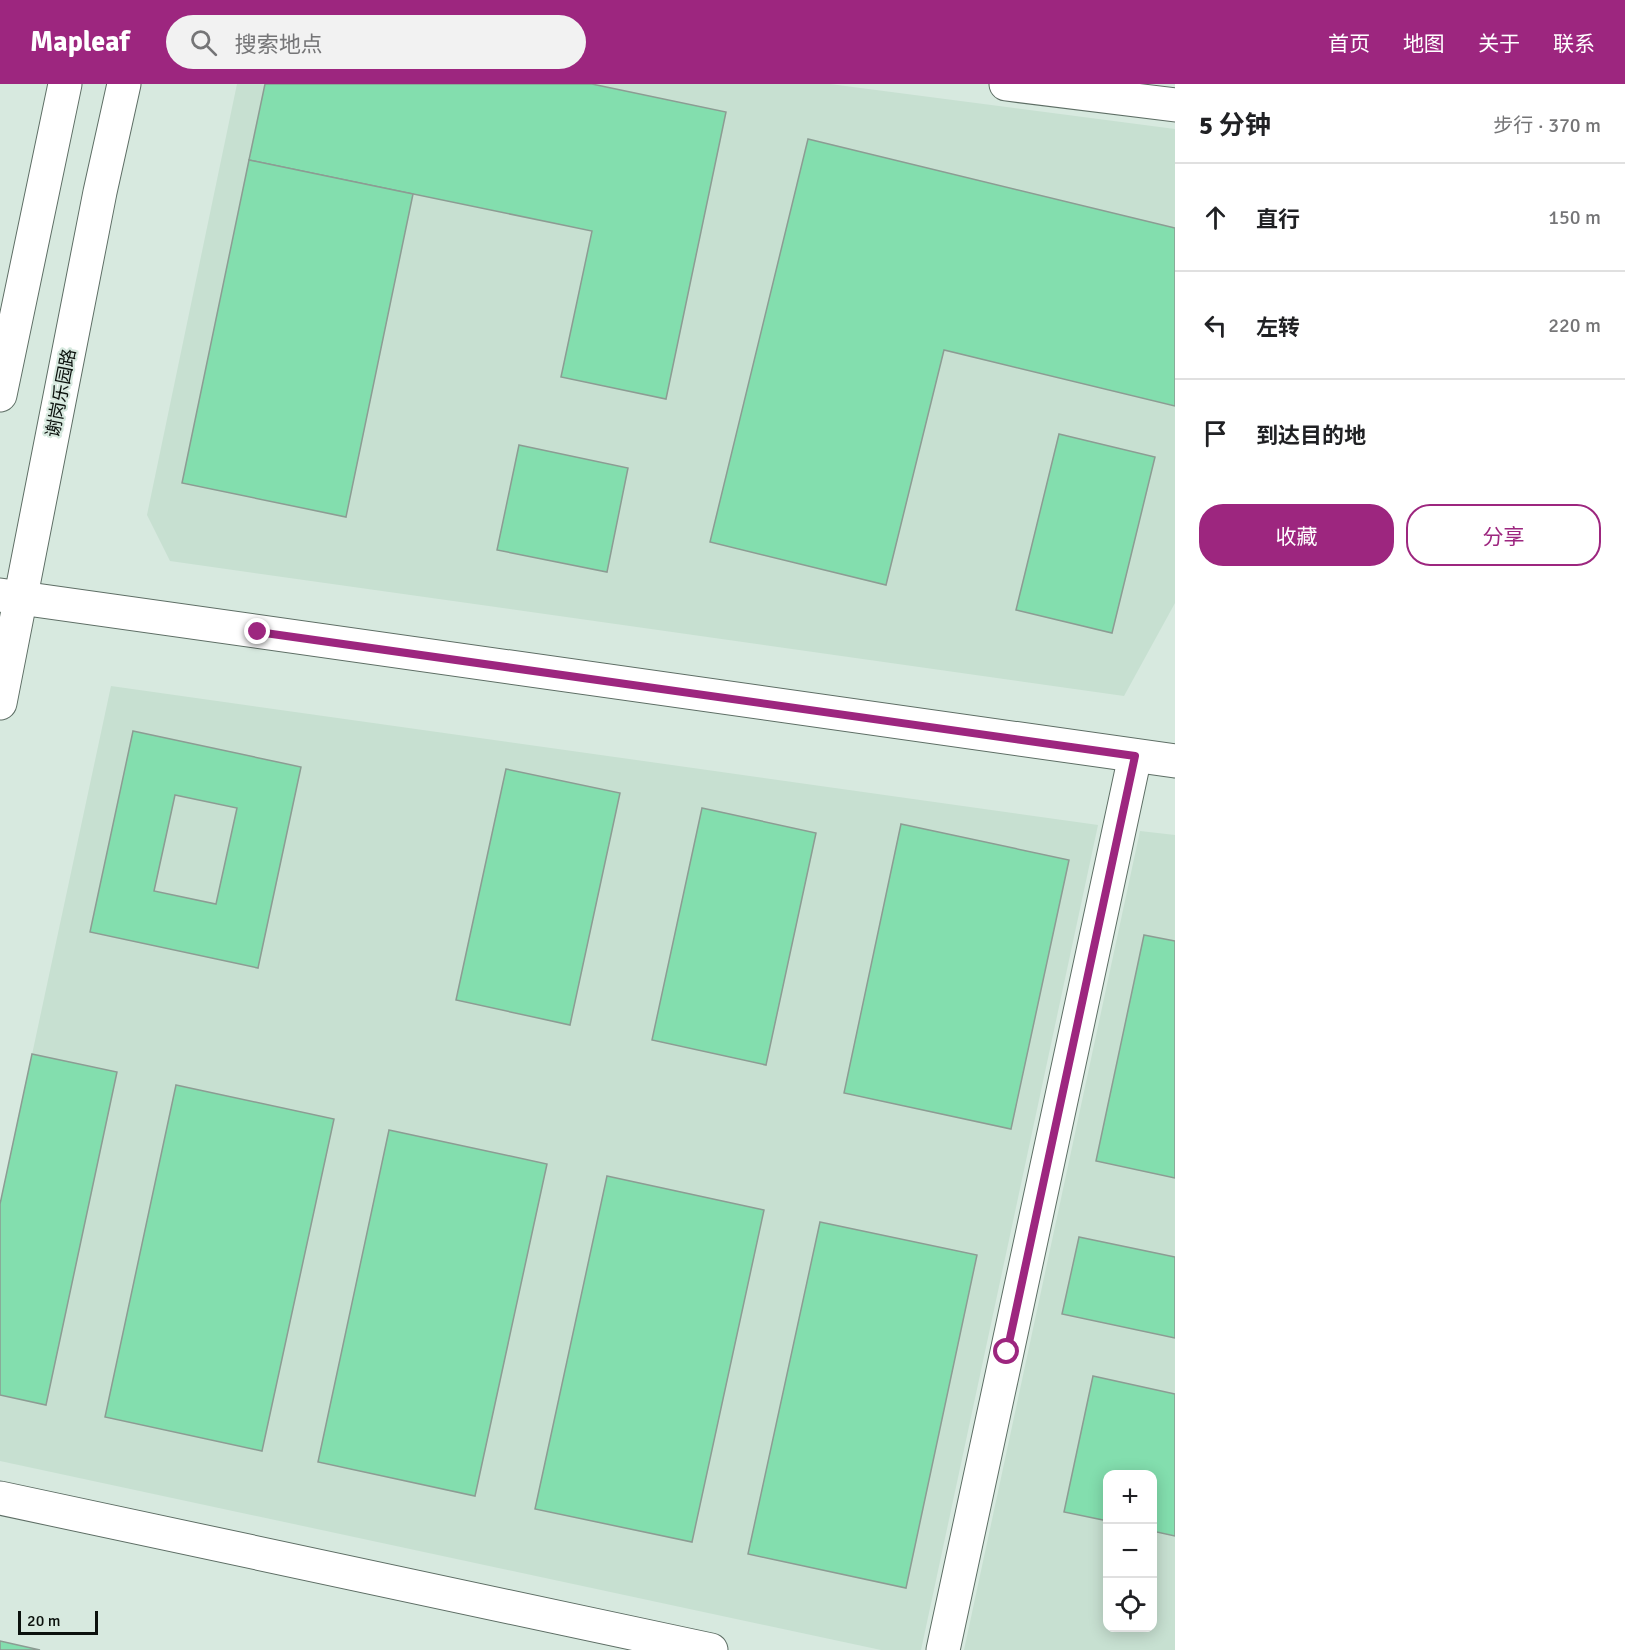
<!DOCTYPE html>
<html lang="zh">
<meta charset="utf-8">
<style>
:root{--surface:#fff;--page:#f2f2f2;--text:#202124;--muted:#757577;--line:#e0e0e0;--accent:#9d267f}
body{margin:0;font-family:Signika,"Noto Sans SC",sans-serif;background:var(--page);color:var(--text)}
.controls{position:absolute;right:18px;bottom:18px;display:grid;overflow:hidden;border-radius:12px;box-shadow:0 3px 15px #0003}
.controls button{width:54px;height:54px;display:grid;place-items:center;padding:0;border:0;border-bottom:2px solid var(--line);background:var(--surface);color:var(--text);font:30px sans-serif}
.scale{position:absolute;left:18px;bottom:15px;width:80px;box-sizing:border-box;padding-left:6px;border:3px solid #0b110d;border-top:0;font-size:16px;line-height:21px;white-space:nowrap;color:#0b110d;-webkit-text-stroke:4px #d7e9df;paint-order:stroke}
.stop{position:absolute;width:18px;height:18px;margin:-14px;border:4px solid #9d267f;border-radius:50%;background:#fff}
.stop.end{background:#9d267f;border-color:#fff;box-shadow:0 2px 6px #0008}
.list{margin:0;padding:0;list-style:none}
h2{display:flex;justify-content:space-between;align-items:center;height:78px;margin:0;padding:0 24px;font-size:26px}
h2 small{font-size:20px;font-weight:400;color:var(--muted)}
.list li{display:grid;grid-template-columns:39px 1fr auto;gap:18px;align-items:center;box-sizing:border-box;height:108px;padding:0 24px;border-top:2px solid var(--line)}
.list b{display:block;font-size:22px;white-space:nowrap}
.list em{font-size:20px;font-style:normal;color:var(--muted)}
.actions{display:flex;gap:12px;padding:18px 24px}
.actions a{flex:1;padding:14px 0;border:2px solid var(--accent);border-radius:24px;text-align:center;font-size:21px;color:var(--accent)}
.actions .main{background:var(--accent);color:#fff}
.icon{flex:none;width:33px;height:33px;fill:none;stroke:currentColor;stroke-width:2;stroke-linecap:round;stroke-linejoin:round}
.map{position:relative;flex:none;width:1175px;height:1566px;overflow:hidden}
header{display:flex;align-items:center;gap:36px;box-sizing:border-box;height:84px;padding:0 30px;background:var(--accent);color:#fff}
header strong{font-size:28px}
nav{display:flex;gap:33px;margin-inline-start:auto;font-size:21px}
.search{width:420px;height:54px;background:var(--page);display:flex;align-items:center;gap:15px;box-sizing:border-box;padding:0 21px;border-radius:33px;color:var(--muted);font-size:22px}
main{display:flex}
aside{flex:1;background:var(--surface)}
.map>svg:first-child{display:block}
</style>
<header>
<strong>Mapleaf</strong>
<div class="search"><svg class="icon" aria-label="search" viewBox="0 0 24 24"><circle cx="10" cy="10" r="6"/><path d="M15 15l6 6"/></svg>搜索地点</div>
<nav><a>首页</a><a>地图</a><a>关于</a><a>联系</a></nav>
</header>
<main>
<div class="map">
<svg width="1175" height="1566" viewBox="0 0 1175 1566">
<rect width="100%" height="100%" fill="#d7e9df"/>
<g fill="#c7e0d1" fill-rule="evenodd">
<polygon points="237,0 830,0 1175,45 1175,519 1124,612 170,477 147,431"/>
<polygon points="111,602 1098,741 921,1566 881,1566 0,1377 0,1120"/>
<path d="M1140 747 1175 751V1566H964ZM1108 1390H1152V1544H1108Z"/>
</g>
<g fill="#83deae" stroke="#8c9c93" stroke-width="1.5" fill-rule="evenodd">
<polygon points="265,0 592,0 726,28 666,315 561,293 592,147 249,76"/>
<polygon points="808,55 1175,144 1175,322 944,266 886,501 710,458"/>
<polygon points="249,76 413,110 346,433 182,399"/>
<polygon points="1059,350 1155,373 1112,549 1016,526"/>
<polygon points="519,361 628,384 607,488 497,466"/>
<path d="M133 647 301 683 258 884 90 848ZM175 711 237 724 216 820 154 807Z"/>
<polygon points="506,685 620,709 570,941 456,916"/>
<polygon points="702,724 816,749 766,981 652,956"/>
<polygon points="901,740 1069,776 1011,1045 844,1009"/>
<polygon points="1144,851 1175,857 1175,1094 1096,1077"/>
<polygon points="32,970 117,988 46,1321 0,1311 0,1120"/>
<polygon points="176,1001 334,1035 262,1367 105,1333"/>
<polygon points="389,1046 547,1080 475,1412 318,1378"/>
<polygon points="607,1092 764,1126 692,1458 535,1425"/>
<polygon points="820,1138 977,1171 906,1504 748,1470"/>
<polygon points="1079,1153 1175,1173 1175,1254 1062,1230"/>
<polygon points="1093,1292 1175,1310 1175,1452 1152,1447 1152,1390 1108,1390 1108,1437 1064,1428"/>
<polygon points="0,1557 40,1566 0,1566"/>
</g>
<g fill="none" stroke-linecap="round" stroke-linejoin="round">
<defs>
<g id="minor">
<polyline points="1006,0 1175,21"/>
<polyline points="0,511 1175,677"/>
<polyline points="0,1414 711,1566"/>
<polyline points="943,1566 1135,672"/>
</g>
<g id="major">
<polyline points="0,311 65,0"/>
<polyline points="0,619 100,108 124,0"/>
</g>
</defs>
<use href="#minor" stroke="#5e6e65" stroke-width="35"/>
<use href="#major" stroke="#5e6e65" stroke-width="35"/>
<use href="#minor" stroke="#fff" stroke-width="33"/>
<use href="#major" stroke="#fff" stroke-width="33"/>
</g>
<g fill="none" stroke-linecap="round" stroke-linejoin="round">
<polyline stroke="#9d267f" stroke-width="8" points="258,548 1135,672 1007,1268"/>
</g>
<g text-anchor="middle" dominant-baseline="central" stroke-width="4.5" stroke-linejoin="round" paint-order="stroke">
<g font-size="18" fill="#0b110d" stroke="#d7e9df">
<text transform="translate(61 309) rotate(-79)">谢岗乐园路</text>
</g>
</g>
</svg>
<div class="controls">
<button>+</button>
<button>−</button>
<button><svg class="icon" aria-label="locate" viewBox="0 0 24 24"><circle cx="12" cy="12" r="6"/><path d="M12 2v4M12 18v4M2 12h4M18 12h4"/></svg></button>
</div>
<div class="scale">20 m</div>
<div class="stop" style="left:1007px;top:1268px"></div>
<div class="stop end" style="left:258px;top:548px"></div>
</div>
<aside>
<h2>5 分钟<small>步行 · 370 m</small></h2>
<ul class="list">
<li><svg class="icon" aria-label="ahead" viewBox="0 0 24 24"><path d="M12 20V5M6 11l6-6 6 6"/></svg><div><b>直行</b></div><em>150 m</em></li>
<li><svg class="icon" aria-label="left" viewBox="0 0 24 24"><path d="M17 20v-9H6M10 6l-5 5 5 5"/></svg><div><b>左转</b></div><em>220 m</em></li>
<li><svg class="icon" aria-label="arrive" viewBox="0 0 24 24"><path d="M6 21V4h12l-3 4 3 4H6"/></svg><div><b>到达目的地</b></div></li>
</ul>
<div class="actions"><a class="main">收藏</a><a>分享</a></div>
</aside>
</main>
